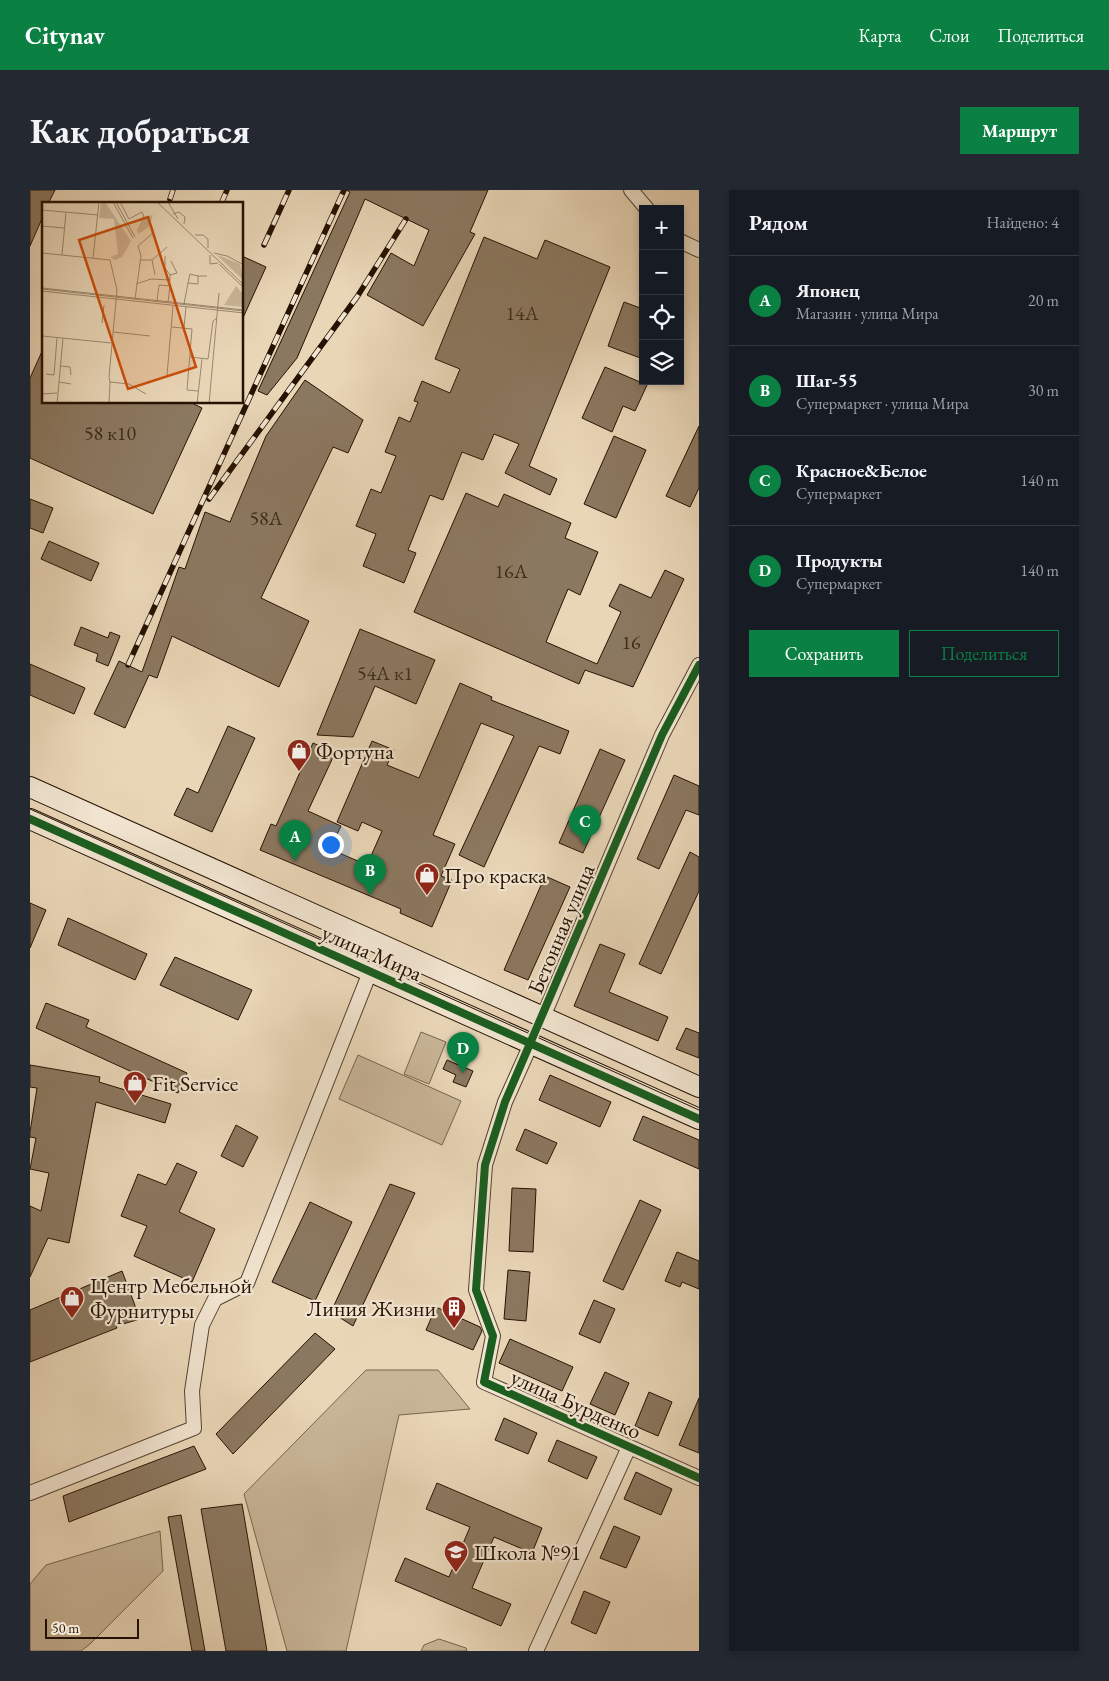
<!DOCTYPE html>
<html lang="ru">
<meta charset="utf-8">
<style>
:root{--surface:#171b24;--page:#242831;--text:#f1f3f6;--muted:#9ea1a6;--line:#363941;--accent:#0b8043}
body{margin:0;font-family:"EB Garamond",serif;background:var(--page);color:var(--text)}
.controls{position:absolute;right:15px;top:15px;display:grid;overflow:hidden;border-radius:0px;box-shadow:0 2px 8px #0003}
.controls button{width:45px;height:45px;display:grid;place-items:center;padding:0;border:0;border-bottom:1px solid var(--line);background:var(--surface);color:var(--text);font:25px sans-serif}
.scale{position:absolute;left:15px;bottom:12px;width:94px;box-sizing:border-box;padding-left:5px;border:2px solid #251202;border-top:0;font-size:14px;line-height:18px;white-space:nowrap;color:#251202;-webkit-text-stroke:4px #f1e4d0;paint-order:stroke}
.you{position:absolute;left:300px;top:654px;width:18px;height:18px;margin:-12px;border:4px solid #fff;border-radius:50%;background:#1a73e8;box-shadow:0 0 0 8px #1a73e833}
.badge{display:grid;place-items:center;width:32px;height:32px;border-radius:50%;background:var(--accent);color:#fff;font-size:16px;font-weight:700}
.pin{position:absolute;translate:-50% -41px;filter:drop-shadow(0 1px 2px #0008)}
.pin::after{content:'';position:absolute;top:26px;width:18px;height:15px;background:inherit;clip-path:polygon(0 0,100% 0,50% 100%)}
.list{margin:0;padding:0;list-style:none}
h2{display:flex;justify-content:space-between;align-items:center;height:65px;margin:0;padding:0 20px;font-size:21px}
h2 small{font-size:16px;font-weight:400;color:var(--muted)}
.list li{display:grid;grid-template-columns:32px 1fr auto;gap:15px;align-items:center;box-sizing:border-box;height:90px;padding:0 20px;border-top:1px solid var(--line)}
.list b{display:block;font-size:19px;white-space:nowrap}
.list p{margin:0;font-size:16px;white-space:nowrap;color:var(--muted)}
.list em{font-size:16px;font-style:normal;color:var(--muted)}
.actions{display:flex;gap:10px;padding:15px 20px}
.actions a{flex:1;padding:11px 0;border:1px solid var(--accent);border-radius:0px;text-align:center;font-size:18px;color:var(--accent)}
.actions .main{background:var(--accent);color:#fff}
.icon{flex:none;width:28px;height:28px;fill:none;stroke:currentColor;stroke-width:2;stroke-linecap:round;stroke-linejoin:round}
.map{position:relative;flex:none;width:669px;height:1461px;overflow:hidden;border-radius:0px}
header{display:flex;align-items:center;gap:30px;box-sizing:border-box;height:70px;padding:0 25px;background:var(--accent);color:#fff}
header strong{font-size:24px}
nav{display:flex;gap:28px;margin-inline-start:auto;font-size:18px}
.intro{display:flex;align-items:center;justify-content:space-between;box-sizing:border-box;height:120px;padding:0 30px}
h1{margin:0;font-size:35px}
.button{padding:12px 22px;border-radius:0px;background:var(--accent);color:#fff;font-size:18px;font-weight:700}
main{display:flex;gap:30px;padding:0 30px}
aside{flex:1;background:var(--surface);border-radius:0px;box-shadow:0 2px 8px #0003}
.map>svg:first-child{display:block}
</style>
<header>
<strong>Citynav</strong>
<nav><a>Карта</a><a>Слои</a><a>Поделиться</a></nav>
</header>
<div class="intro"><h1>Как добраться</h1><a class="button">Маршрут</a></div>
<main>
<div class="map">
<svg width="669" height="1461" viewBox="0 0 669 1461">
<rect width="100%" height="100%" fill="#e9d6b7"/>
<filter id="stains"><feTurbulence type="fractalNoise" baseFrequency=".004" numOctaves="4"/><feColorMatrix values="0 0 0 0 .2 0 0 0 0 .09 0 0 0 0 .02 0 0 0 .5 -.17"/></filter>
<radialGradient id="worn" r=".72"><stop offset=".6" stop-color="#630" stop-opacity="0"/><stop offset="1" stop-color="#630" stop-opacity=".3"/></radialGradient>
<g fill="#c8b598" stroke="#76644d">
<polygon points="391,842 416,852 399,894 374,884"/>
<polygon points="328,865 431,911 412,955 309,909"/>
<polygon points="336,1180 408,1180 440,1219 369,1225 316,1461 257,1461 214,1304"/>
<polygon points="130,1341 133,1381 60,1454 51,1461 0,1461 0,1394 16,1375"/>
<polygon points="409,1449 436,1458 437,1461 391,1461 394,1455"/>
</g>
<g fill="#8b7860" stroke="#251202">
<polygon points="0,0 25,0 18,14 14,14 14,24 0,56"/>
<polygon points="316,0 458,0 440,42 445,44 393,136 337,105 361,63 384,76 399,40 335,9 267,168 237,205 228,201 320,2"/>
<polygon points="454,47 507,69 515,50 580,77 499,276 527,289 520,305 475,283 489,254 464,244 453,270 432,262 413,310 400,305 378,360 386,363 374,393 333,376 346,344 326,336 341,299 351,303 366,266 355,262 369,227 380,232 388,212 384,211 392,191 420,203 430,179 405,169"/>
<polygon points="212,66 236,77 212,130"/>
<polygon points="594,112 613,119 613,169 578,156"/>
<polygon points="14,157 14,212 160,212 172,218 123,324 0,268 0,188"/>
<polygon points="575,177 617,195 605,221 593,216 582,242 552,228"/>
<polygon points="275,190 333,230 318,263 303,257 231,408 279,431 249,497 142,446 127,488 119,485 95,538 64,524 89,471 112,482 149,377 155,379 175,322 200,332 236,246"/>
<polygon points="669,236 669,298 660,317 636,306"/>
<polygon points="584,246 616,260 586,328 554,314"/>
<polygon points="436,303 468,317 474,304 541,333 535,348 568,362 550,405 538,399 516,452 567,474 591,422 579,416 590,394 621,408 635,380 654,389 603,497 555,480 549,494 384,422"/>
<polygon points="0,309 23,318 13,343 0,338"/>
<polygon points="19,351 69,373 61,391 11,369"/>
<polygon points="51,437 78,448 80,442 90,446 78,476 66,471 68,464 44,455"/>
<polygon points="330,439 405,470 386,514 345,496 323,547 287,545"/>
<polygon points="0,474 55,498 44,524 0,505"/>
<polygon points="430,493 462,507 461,510 539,541 530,564 509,556 454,677 429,665 484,546 451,533 403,645 425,654 411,686 422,690 402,737 370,723 371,719 230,660 241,634 246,636 283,553 305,563 278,621 311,636 300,659 337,675 352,641 332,632 328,641 307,632 342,551 364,560 357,575 389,588"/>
<polygon points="198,536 225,548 182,642 144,625 157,598 168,603"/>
<polygon points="570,559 595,570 553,663 529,653"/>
<polygon points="644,585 669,596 669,625 656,620 629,679 607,669"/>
<polygon points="660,662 669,667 669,701 631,784 609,774"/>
<polygon points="515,686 540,697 498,790 474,780"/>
<polygon points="0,713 16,720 0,758"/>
<polygon points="38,728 117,764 105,790 28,755"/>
<polygon points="570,754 595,764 579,802 638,827 628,851 544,816"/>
<polygon points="145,767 222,800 208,830 130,795"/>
<polygon points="16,813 59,830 56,837 157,883 148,903 6,838"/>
<polygon points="656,838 669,843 669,868 646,859"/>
<polygon points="417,870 443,881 436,897 423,892 426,885 413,879"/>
<polygon points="0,875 70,887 69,892 141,914 135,933 66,912 39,1053 18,1048 0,1087 0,1016 11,1021 19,983 0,979 6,948 0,947 0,942 7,898 0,897"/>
<polygon points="520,885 581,912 570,937 509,910"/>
<polygon points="613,926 669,950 669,979 603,950"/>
<polygon points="206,935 228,947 213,977 191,966"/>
<polygon points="495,939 527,953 517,974 486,960"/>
<polygon points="147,973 167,982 149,1022 185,1039 162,1092 104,1066 117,1036 91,1026 108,984 136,995"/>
<polygon points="360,994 385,1003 323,1136 301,1122"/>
<polygon points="482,998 506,999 503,1062 479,1061"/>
<polygon points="610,1010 631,1020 593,1100 573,1091"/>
<polygon points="280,1012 322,1032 285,1111 242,1092"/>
<polygon points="647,1062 669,1071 669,1099 652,1092 650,1097 635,1091"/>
<polygon points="478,1080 500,1082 496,1131 474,1129"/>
<polygon points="92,1081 110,1129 86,1136 87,1138 0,1172 0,1120"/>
<polygon points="564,1110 585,1119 570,1153 549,1144"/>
<polygon points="406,1117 450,1137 452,1141 443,1160 396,1140"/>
<polygon points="285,1143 305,1159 203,1264 186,1244"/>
<polygon points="480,1149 543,1177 532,1201 469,1173"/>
<polygon points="575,1182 599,1193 585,1225 560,1214"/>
<polygon points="619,1202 642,1212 628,1246 605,1236"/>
<polygon points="669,1208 669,1263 649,1255"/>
<polygon points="474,1228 507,1243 498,1264 465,1250"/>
<polygon points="527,1250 567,1267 557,1289 518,1271"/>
<polygon points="164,1256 176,1279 39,1332 33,1306"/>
<polygon points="606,1282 642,1299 631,1325 594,1309"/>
<polygon points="407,1293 512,1338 502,1363 464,1347 442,1398 481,1414 471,1436 365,1391 375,1368 419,1387 440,1337 396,1319"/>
<polygon points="212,1314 237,1461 196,1461 171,1319"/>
<polygon points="151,1325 175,1461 162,1461 138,1327"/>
<polygon points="584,1336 610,1347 596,1378 570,1368"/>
<polygon points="554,1401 580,1412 566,1444 541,1433"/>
</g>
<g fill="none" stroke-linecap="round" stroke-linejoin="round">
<defs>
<g id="street">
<polyline points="601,0 617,19"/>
<polyline points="650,51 669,60"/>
<polyline points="513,827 632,545 669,475"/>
<polyline points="501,854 475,912 455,975 446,1100 463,1146 454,1192 669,1288"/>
<polyline points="0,1303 164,1238 162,1201 172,1135 185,1109 217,1093 340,782"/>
<polyline points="506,1461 599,1257"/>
</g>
<g id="secondary">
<polyline points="0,597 669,897"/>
<polyline points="0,629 669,929"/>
</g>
</defs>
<use href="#street" stroke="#56432f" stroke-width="16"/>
<use href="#secondary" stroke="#251202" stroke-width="22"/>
<use href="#street" stroke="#f1e4d0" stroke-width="14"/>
<use href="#secondary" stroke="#f1e4d0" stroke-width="20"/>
<polyline stroke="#251202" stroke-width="1" points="0,619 669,920"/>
<defs>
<g id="rail">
<polyline points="140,9 143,0"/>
<polyline points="191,14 197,0"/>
<polyline points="234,55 259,0"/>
<polyline points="179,309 327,107 376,29"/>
<polyline points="98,475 314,0"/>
</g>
</defs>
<use href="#rail" stroke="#251202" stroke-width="5.5"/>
<use href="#rail" stroke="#f1e4d0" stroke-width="4" stroke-dasharray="11" stroke-linecap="butt"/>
<defs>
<g id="cycleway">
<polyline points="669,475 632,545 475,912 455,975 446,1100 463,1146 454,1192 669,1288"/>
<polyline points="0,629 669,929"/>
</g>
</defs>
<use href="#cycleway" stroke="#f1e4d0" stroke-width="11"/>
<use href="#cycleway" stroke="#1b5e20" stroke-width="8"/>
</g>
<defs>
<symbol id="shop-pin" viewBox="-11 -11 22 30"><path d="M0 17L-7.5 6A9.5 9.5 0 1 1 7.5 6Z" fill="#8f2418" stroke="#f1e4d0"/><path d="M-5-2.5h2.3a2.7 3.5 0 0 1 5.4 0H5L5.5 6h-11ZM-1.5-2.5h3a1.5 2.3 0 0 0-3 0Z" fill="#fff"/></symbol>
<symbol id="building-pin" viewBox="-11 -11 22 30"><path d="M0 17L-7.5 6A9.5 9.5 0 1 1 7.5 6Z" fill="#8f2418" stroke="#f1e4d0"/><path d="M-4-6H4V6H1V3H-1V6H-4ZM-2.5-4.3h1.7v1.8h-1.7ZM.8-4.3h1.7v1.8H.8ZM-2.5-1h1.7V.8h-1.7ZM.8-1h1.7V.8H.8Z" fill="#fff"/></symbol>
<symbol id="school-pin" viewBox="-11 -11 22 30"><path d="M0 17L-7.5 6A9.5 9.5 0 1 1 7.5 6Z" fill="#8f2418" stroke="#f1e4d0"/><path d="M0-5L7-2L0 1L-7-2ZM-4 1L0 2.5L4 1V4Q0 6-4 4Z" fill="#fff"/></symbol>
</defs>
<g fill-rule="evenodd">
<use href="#shop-pin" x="255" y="547" width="28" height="38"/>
<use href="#shop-pin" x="383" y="671" width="28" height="38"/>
<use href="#shop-pin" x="91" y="879" width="28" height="38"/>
<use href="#shop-pin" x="28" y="1094" width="28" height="38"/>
<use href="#building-pin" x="410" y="1104" width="28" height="38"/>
<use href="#school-pin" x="412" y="1348" width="28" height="38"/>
</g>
<g text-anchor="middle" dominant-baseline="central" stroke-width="4.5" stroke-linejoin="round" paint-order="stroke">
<g font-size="20" fill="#3e2c1a">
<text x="492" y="123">14А</text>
<text x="80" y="243">58 к10</text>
<text x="236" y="328">58А</text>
<text x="481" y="381">16А</text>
<text x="601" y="452">16</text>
<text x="355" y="483">54А к1</text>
</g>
<g font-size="22" fill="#251202" stroke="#f1e4d0" text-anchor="start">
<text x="286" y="561">Фортуна</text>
<text x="414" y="685">Про краска</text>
<text x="122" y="893">Fit Service</text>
<text x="60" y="1095">Центр Мебельной<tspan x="60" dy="25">Фурнитуры</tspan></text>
<text x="406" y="1118" text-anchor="end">Линия Жизни</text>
<text x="444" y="1362">Школа №91</text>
</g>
<g font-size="22" fill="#251202" stroke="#f1e4d0">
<text transform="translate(531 739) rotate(-67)">Бетонная улица</text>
<text transform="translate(342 763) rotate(24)">улица Мира</text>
<text transform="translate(546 1214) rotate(24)">улица Бурденко</text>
</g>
</g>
<g transform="translate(12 12)">
<rect width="201" height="201" fill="#e9d6b7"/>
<path d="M59 0H63L89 39 80 55 73 58 68 55 76 52 72 17 57 16ZM111 13 107 25 96 32 95 28 101 16ZM175 53 198 62 201 78ZM194 84 201 92V105L182 103Z" fill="#c8b598"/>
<path fill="none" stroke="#9b886f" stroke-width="1" d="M71 0 91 36M74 0 93 35M78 0 87 17 100 10M115 0 202 83M126 0 136 17M0 8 56 13M131 12 137 10 143 15 142 22M93 20 102 15 100 10M0 24 22 26M153 33H161L166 37V46M0 51 68 58 75 88 67 175 68 180 87 182 104 192M172 51 185 54 202 63M20 53 24 10M168 53V62L176 61M123 54V66L128 73M51 56 57 0M98 58H110L113 73M110 58 125 45M177 62 202 86M128 79V73L135 71 129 59M146 81 148 72 156 74M94 82 109 77 128 78M0 86 202 108M0 87 202 109M0 89 202 111M93 97 99 54 96 44 111 31M115 99 117 83 128 84 126 100M142 102 146 81 156 82V74H165M60 121 62 103M130 125 150 127 145 188 156 189M142 126 144 105M71 130 108 134M0 134 69 141M21 136 17 180 29 182M148 155 166 157 171 119 175 116M19 164 28 165 29 173M4 172 12 173 15 136M125 173 131 104M0 192 15 191M15 202 17 180M67 202 68 180M155 202 160 157M167 202 177 91"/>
<path fill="#cb4e0a" fill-opacity="0.15" stroke="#cb4e0a" stroke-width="2.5" d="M106 15 154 165 86 187 37 38Z"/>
<rect width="201" height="201" fill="none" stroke="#251202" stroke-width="2.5"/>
</g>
<rect width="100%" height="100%" filter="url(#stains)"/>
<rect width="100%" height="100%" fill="url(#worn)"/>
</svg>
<div class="controls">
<button>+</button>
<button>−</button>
<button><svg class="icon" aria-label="locate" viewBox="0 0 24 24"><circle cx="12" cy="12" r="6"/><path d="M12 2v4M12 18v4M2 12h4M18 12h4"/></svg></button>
<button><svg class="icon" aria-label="layers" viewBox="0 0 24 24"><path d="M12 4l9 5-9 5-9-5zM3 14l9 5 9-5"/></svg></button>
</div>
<div class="scale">50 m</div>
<div class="you"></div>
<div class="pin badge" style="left:265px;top:671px">A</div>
<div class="pin badge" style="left:340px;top:705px">B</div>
<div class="pin badge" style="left:555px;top:656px">C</div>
<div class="pin badge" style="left:433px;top:883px">D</div>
</div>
<aside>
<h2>Рядом<small>Найдено: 4</small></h2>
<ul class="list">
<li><span class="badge">A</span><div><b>Японец</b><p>Магазин · улица Мира</p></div><em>20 m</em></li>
<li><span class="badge">B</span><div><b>Шаг-55</b><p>Супермаркет · улица Мира</p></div><em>30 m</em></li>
<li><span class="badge">C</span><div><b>Красное&amp;Белое</b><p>Супермаркет</p></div><em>140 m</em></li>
<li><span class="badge">D</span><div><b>Продукты</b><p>Супермаркет</p></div><em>140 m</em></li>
</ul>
<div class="actions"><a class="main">Сохранить</a><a>Поделиться</a></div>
</aside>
</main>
